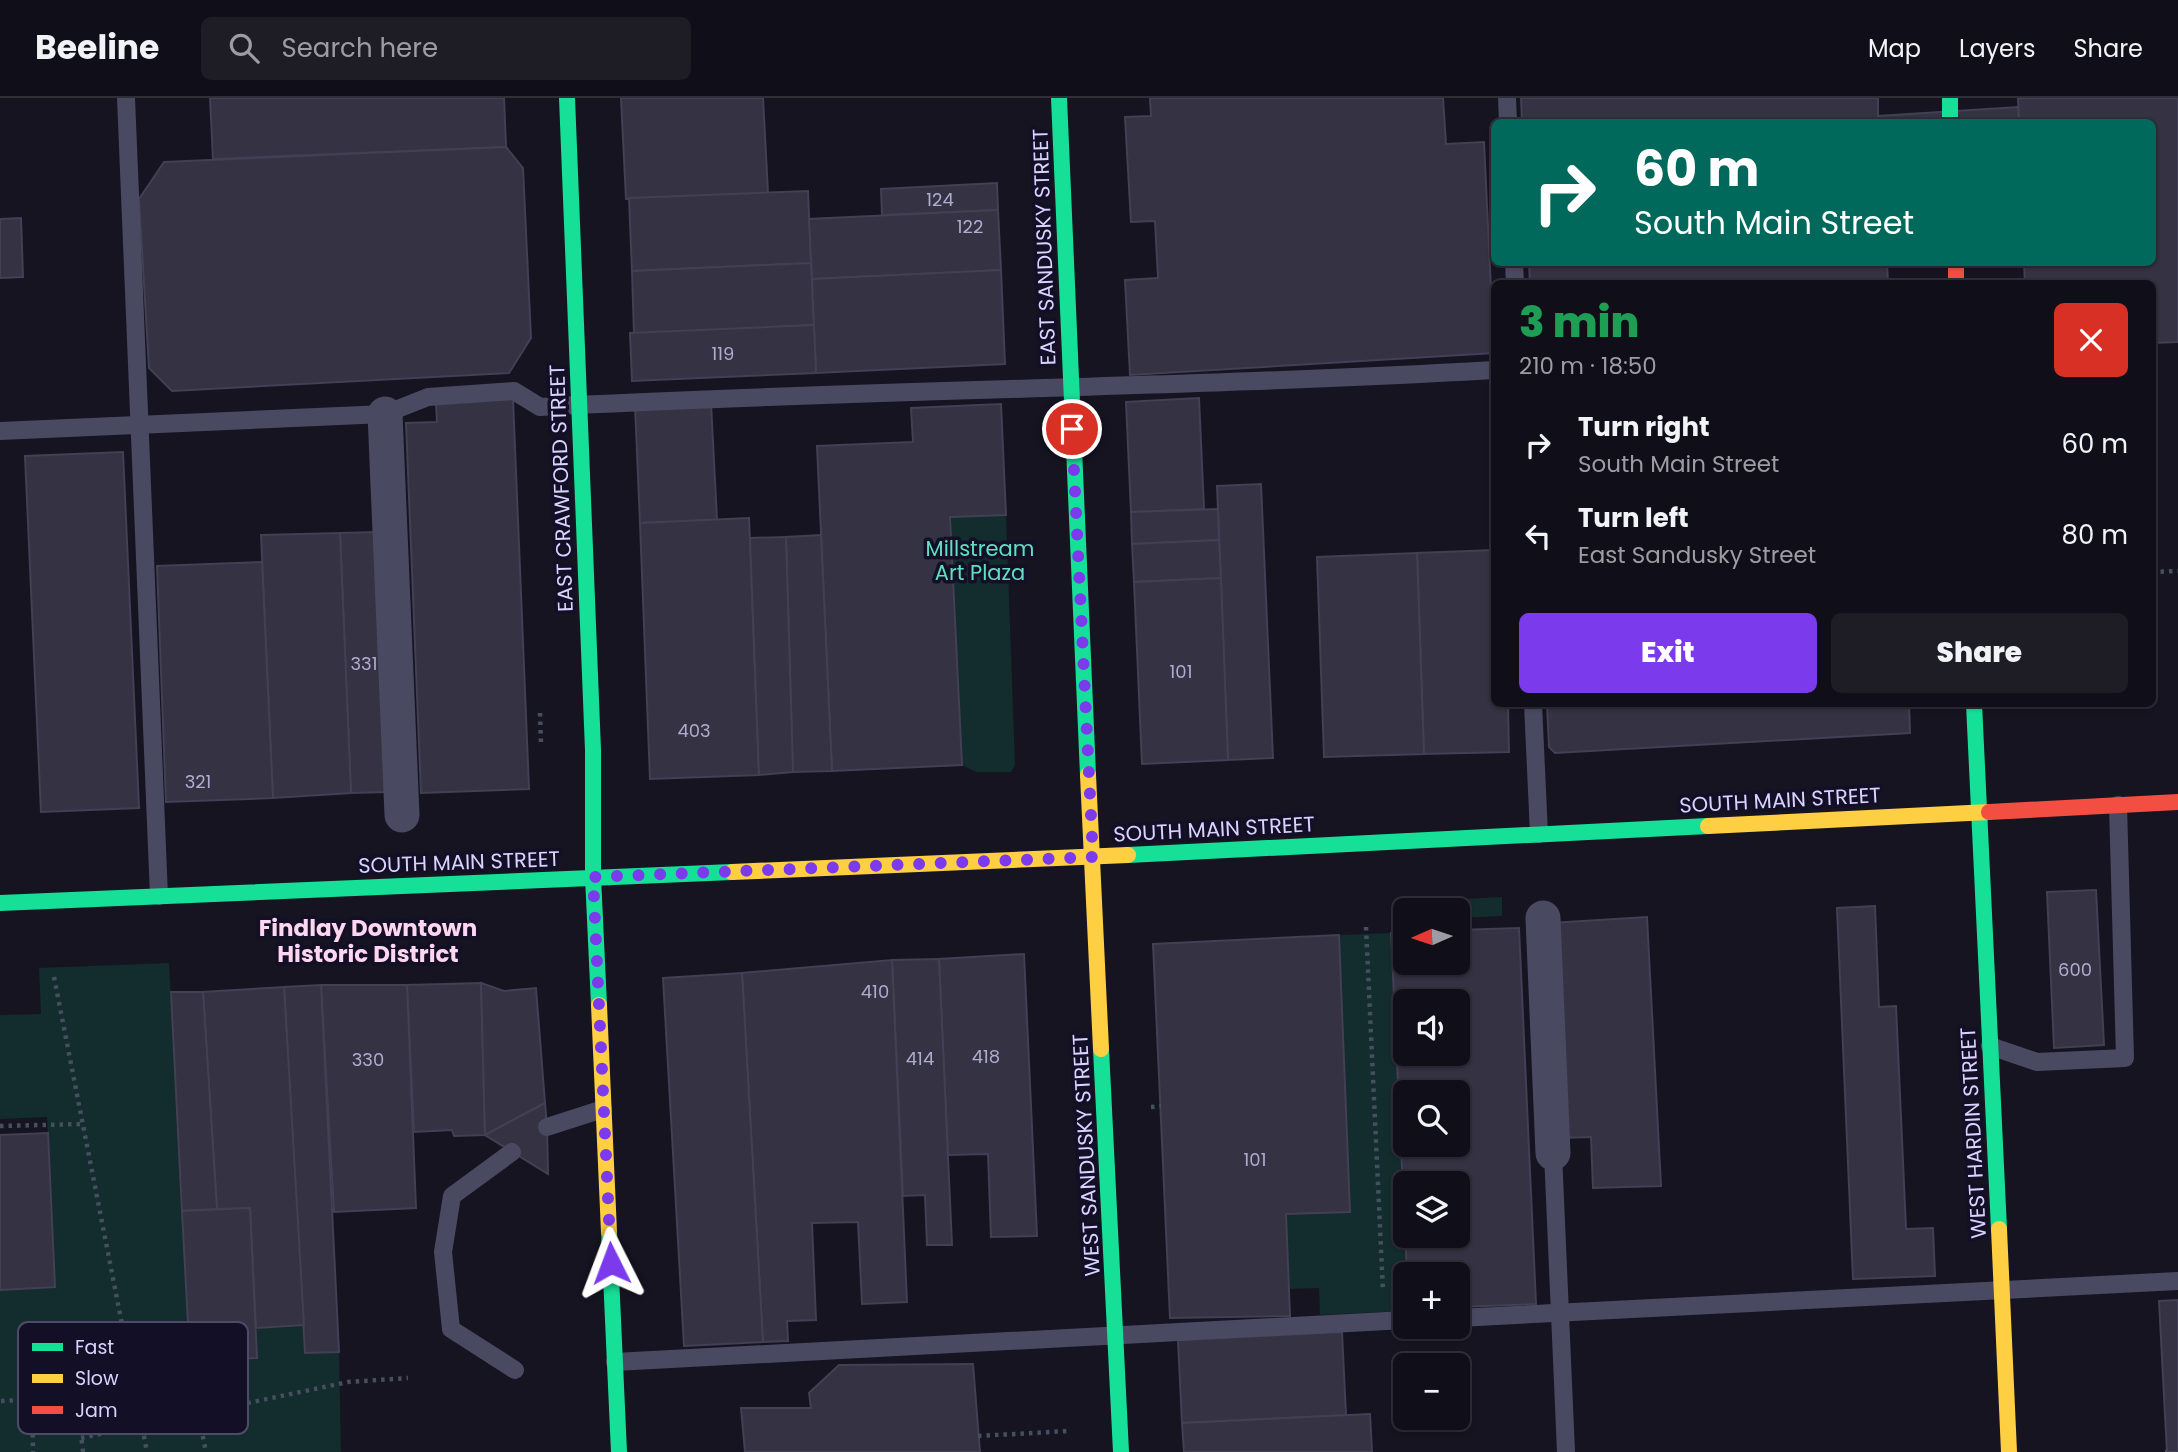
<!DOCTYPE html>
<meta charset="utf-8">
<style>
:root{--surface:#100f19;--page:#1e1d26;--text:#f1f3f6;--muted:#9c9ca2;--line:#302f38;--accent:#7c3aed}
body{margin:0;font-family:Poppins,sans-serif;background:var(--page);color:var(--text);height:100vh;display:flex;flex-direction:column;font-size:26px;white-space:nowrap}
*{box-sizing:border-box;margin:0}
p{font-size:23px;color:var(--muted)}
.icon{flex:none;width:38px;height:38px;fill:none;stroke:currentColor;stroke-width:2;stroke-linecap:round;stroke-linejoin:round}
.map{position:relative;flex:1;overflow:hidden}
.drawer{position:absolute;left:1491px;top:182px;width:665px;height:427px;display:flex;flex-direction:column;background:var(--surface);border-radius:10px;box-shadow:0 2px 5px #0004,0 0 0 2px var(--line)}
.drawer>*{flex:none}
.top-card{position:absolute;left:1491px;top:21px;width:665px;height:147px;border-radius:10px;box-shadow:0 2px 5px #0004,0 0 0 2px var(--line);background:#00695c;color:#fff;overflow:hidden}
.needle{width:46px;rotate:267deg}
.buttons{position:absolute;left:1393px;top:800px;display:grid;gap:14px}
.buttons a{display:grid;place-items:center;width:77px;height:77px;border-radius:10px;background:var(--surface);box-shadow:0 2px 5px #0004,0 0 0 2px var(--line);font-size:35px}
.pin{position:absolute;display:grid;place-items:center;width:60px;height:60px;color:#fff;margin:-30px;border:4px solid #fff;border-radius:50%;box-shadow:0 2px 7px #0007}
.me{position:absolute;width:77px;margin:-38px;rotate:357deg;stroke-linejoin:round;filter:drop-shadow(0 0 5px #0008)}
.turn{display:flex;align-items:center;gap:24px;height:147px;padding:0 28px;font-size:32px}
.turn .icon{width:91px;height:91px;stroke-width:2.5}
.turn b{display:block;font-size:49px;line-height:60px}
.round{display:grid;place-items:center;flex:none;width:74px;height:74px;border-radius:10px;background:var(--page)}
.overview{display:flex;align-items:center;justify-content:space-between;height:119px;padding:0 28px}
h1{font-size:42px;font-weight:800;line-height:52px;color:#1e9e55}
.button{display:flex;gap:14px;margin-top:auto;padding:14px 28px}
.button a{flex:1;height:80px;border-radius:10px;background:var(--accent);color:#fff;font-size:28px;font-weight:800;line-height:80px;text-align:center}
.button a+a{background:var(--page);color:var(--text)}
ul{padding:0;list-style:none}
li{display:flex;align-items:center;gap:21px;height:91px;padding:0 28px}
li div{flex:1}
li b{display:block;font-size:26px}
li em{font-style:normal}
header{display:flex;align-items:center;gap:42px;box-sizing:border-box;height:98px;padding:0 35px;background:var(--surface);border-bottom:2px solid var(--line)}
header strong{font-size:33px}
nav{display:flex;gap:38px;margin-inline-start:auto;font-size:24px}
.search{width:490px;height:63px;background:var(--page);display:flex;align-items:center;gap:18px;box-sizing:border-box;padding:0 24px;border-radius:10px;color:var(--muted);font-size:26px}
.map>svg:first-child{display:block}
</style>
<header>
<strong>Beeline</strong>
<div class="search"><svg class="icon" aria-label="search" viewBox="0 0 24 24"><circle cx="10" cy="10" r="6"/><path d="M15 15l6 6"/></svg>Search here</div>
<nav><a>Map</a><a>Layers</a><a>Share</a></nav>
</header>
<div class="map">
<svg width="2178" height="1354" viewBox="0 0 2178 1354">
<rect width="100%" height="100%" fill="#161421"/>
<!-- green -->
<g fill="#132c2d">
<polygon points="1006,417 1015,667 1011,674 976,674 962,667 950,419"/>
<polygon points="1502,799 1502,818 1458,820 1458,812 1412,812 1425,803"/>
<polygon points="1391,835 1406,1176 1405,1213 1320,1217 1319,1190 1289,1191 1286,1116 1350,1113 1339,837"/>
<polygon points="169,865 190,1262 257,1260 256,1230 304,1227 305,1255 339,1254 341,1354 0,1354 0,1192 55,1188 47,1019 0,1021 0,917 41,916 39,870"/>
</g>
<!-- building -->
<g fill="#343243" stroke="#433f54" stroke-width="2" fill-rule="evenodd">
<polygon points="210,0 504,0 506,49 213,61"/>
<polygon points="621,0 763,0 768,95 626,101"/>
<polygon points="1150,0 1443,0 1446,46 1484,44 1494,255 1130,277 1125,182 1158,180 1155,123 1131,124 1125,19 1151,18"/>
<polygon points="1521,0 1878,0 1878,24 1522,24"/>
<polygon points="2018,0 2178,0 2178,244 2152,245 2152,186 2025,186 2024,164 2152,164 2152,24 2019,24"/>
<polygon points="2018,9 2019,24 1878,24 1878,18"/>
<polygon points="506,49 523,70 531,240 509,275 172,293 149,270 139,101 164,64"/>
<polygon points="997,85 998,112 882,117 881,91"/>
<polygon points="808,93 811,165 632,173 629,100"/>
<polygon points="998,112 1001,172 812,181 809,121"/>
<polygon points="21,120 23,179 0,180 0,121"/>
<polygon points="1529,164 1887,164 1888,186 1530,186"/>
<polygon points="811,165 814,227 634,236 632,173"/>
<polygon points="1001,172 1005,266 816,275 812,181"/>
<polygon points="814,227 816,275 632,283 630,235"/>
<polygon points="1199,300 1204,411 1131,414 1126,304"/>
<polygon points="513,301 529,691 421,695 406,325 437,324 436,305"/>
<polygon points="711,305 717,422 640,425 635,307"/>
<polygon points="1001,306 1006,417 950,419 962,667 832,673 817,348 913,344 911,310"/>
<polygon points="123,354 139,710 41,714 25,358"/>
<polygon points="1261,386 1273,660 1228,662 1217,388"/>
<polygon points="1218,411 1219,442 1132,446 1131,414"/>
<polygon points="749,420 759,677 650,681 640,425"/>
<polygon points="377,434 388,694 351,695 340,435"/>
<polygon points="340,435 351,695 273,700 261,437"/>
<polygon points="821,437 832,673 793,674 786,439"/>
<polygon points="786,439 793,674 759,677 750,440"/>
<polygon points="1219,442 1221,480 1134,484 1132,446"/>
<polygon points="1494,452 1494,606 1508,606 1509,654 1424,656 1417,455"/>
<polygon points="1417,455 1424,656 1324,659 1317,459"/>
<polygon points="262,464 273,700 166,704 157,468"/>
<polygon points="1221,480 1228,662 1142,666 1134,484"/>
<polygon points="1547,606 1909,606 1910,635 1555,655 1549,649"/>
<polygon points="2096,792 2104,947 2054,950 2047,794"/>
<polygon points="1875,808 1879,909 1896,908 1906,1131 1933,1130 1935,1178 1853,1181 1837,810"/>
<polygon points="1647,819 1661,1088 1593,1090 1591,1039 1560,1040 1551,825"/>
<path d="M1519 830 1536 1206 1458 1209V1176H1407L1391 835H1405V864H1458V832ZM1405 903H1458V956H1405ZM1405 994H1458V1046H1405ZM1405 1085H1458V1138H1405Z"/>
<polygon points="1339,837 1350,1114 1286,1116 1290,1218 1170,1220 1153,846"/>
<polygon points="1024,856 1037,1138 991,1139 988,1056 948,1057 939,861"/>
<polygon points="939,861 952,1147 927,1147 925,1097 903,1098 892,862"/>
<polygon points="892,862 907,1204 862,1206 858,1124 812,1125 816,1222 787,1223 788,1243 763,1244 742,875"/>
<polygon points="742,875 763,1244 684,1248 663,880"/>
<polygon points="481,885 485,1037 454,1038 452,1032 414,1034 407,887"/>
<polygon points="481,885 504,893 536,890 545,1005 485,1037"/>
<polygon points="321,887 407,887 416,1110 334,1114"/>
<polygon points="321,887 339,1254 305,1255 284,889"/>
<polygon points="284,889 304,1227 256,1230 250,1110 217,1111 203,894"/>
<polygon points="171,894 203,894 217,1111 182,1113"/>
<polygon points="545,1005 547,1029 548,1076 485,1037"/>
<polygon points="48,1035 55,1189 0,1192 0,1037"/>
<polygon points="250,1110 257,1260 190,1263 182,1113"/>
<polygon points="2178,1202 2178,1354 2167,1354 2159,1203"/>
<polygon points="1342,1234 1346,1317 1182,1325 1178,1242"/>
<polygon points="973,1266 980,1354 745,1354 741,1310 811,1310 809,1295 839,1267"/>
<polygon points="1370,1316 1372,1354 1184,1354 1182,1325"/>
</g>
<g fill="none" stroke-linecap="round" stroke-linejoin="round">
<!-- path -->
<g stroke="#44505f" stroke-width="4.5" stroke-dasharray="3.5 5" stroke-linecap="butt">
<polyline points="2152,474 2178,473"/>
<polyline points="540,615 541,646"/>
<polyline points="1366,829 1383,1194"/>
<polyline points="54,879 147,1354"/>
<polyline points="1151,1009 1161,1008"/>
<polyline points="0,1028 83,1026"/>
<polyline points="32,1302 33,1354"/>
<polyline points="1,1303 44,1301"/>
<polyline points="978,1338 1069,1333"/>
<polyline points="81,1340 348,1284 408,1280"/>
<polyline points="83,1354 76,1291 189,1271 206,1354"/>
<polyline points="2165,1354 2167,1354"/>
</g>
<!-- lane -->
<g stroke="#4a4962" stroke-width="18">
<polyline points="126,0 159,798"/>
<polyline points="1507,0 1508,24"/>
<polyline points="1514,164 1515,186"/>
<path d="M0 333 385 316 428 299 514 293 540 309C858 292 1177 290 1494 272"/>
<polyline points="1533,606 1539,736"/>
<polyline points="1990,948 2037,964 2125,960 2118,707"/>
<polyline points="547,1029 603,1011"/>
<polyline points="512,1054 452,1098 443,1154 451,1231 515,1272"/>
<polyline points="1553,1055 1566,1354"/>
<polyline points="1458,1220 2178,1183"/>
<polyline points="615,1264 1405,1222"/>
</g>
<!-- street -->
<g stroke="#4a4962" stroke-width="35">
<polyline points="385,316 402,717"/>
<polyline points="1543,820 1553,1055"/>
</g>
<!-- fast -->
<g stroke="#16e098" stroke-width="16">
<polyline points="567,0 593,652 593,779 599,907"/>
<polyline points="1059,0 1088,677"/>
<polyline points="1950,0 1950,24"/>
<polyline points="1974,606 1999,1131"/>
<polyline points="1128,757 1708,728"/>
<polyline points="0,805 732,774"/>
<polyline points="1101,951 1121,1354"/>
<polyline points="609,1134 619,1354"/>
</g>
<!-- slow -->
<g stroke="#ffcf43" stroke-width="16">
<polyline points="1088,677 1101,951"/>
<polyline points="1708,728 1989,714"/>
<polyline points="732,774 1128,757"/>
<polyline points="599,907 609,1134"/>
<polyline points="1999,1131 2009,1354"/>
</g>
<!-- jam -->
<g stroke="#f24e42" stroke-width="16">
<polyline points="1956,164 1956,186"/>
<polyline points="1989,714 2178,704"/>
</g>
</g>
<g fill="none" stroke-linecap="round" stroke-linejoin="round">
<!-- route -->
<polyline stroke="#7c3aed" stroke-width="12" stroke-dasharray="0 21.6" points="611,1165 593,779 1093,759 1072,331"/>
</g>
<g text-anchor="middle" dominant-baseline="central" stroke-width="7" stroke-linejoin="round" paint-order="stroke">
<!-- number labels -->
<g font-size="18" fill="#b0acd0">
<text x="940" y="101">124</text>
<text x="970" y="128">122</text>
<text x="723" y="255">119</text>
<text x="364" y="565">331</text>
<text x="1181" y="573">101</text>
<text x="694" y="632">403</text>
<text x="198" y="683">321</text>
<text x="2075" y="871">600</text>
<text x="875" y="893">410</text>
<text x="986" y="958">418</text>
<text x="920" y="960">414</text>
<text x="368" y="961">330</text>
<text x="1255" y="1061">101</text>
</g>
<!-- street labels -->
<g font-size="21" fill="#d9d4ff" stroke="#130f26">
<text transform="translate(1044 149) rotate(-92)">EAST SANDUSKY STREET</text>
<text transform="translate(561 390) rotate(-92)">EAST CRAWFORD STREET</text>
<text transform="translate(1780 702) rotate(-3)">SOUTH MAIN STREET</text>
<text transform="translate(1214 731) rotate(-3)">SOUTH MAIN STREET</text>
<text transform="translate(459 764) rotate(-2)">SOUTH MAIN STREET</text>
<text transform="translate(1973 1035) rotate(-93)">WEST HARDIN STREET</text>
<text transform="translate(1086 1057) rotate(-93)">WEST SANDUSKY STREET</text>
</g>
<!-- park labels -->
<g font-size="21" fill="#5fe0c0" stroke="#130f26">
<text x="980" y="450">Millstream<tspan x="980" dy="24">Art Plaza</tspan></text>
</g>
<!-- neighbourhood labels -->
<g font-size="23" font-weight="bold" fill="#ffd6f0" stroke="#130f26">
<text x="368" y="830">Findlay Downtown<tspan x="368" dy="26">Historic District</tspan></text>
</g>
</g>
<!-- legend -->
<rect x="18" y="1224" width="230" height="112" rx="10" fill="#130f26" stroke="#4e4a67" stroke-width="2"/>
<rect x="32" y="1245" width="31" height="8" fill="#16e098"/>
<rect x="32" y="1276" width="31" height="9" fill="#ffcf43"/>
<rect x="32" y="1308" width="31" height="8" fill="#f24e42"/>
<g font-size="19" fill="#d9d4ff">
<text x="75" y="1256">Fast</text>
<text x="75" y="1287">Slow</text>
<text x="75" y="1319">Jam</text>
</g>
</svg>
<div class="buttons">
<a><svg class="needle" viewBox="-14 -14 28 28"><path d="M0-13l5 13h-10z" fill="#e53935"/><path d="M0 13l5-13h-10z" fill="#9c9ca2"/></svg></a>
<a><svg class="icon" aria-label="sound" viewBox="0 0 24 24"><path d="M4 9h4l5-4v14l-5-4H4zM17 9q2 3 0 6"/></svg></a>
<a><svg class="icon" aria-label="search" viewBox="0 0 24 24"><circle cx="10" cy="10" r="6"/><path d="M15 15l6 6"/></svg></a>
<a><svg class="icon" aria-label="layers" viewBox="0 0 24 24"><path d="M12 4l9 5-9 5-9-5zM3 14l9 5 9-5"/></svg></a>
<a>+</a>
<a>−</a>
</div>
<div class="pin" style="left:1072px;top:331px;background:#d93025"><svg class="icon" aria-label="arrive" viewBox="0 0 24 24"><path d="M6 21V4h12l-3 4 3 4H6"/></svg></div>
<svg class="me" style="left:611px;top:1165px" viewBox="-20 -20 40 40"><path d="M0-17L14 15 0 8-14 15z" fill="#7c3aed" stroke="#fff" stroke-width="4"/></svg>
<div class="top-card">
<div class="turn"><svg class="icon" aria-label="right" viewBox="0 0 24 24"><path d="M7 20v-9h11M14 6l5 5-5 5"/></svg><div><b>60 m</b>South Main Street</div></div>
</div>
<section class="drawer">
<div class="overview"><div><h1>3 min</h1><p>210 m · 18:50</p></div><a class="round" style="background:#d93025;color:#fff"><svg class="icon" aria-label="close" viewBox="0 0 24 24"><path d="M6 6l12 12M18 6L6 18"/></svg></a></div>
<ul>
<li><svg class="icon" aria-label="right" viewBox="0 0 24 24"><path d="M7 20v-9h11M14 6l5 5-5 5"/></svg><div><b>Turn right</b><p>South Main Street</p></div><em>60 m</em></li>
<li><svg class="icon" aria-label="left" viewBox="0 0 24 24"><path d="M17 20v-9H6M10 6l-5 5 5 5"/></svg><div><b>Turn left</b><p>East Sandusky Street</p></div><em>80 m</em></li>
</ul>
<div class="button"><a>Exit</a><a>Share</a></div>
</section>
</div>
